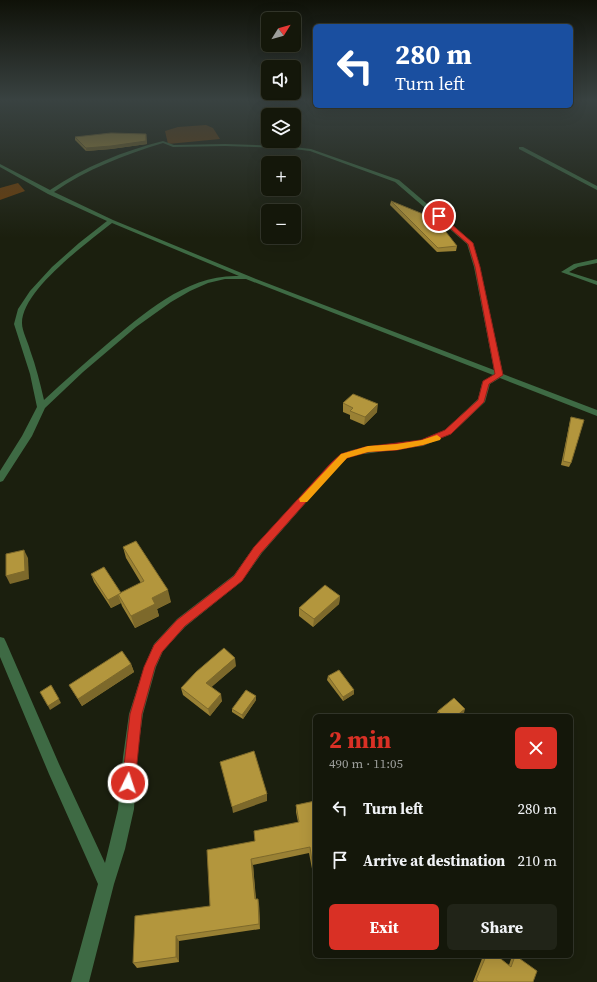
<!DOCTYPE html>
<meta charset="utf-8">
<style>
:root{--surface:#14170a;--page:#212418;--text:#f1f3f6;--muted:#9d9f9c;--line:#33362b;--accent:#d93025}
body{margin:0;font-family:"Source Serif 4",serif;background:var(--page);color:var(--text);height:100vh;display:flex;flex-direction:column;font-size:15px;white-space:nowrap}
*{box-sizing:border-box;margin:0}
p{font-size:13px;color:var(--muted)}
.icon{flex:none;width:22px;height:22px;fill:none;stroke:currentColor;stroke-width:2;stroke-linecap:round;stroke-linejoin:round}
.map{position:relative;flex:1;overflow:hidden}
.drawer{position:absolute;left:313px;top:714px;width:260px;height:244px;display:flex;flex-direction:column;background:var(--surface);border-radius:6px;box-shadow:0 4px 16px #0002,0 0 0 1px var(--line)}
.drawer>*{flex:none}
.banner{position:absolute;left:313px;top:24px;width:260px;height:84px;border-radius:6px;box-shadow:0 4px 16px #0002,0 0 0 1px var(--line);background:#1a4fa0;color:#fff;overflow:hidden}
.needle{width:26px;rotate:53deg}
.fabs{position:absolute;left:261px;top:12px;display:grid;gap:8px}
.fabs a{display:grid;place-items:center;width:40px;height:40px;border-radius:6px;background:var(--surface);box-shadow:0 4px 16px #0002,0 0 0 1px var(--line);font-size:20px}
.pin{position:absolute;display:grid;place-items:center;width:34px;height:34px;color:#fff;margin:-17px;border:2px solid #fff;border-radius:50%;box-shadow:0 1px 4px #0007}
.me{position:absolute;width:44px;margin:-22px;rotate:4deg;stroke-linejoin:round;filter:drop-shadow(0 0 3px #0008)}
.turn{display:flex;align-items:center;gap:14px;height:84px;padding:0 16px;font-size:18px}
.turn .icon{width:52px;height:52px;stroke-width:2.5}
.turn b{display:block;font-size:28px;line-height:34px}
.round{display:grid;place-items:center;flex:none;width:42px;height:42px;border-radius:6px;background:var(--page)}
.head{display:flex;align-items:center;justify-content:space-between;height:68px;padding:0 16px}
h1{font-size:24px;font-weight:700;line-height:30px;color:var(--accent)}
.action{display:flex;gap:8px;margin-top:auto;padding:8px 16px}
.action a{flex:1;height:46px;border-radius:6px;background:var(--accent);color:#fff;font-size:16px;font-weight:700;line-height:46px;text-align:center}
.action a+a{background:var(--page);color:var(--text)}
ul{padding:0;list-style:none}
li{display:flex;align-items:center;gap:12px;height:52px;padding:0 16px}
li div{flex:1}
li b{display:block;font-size:15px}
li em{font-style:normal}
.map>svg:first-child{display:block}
</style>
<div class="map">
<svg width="597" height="982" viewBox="0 0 597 982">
<rect width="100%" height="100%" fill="#1b1f0e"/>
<!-- forest -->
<g fill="#6d3e08">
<polygon points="206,125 213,128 220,139 168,144 165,131 178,127"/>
<polygon points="18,183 25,191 0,200 0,188"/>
</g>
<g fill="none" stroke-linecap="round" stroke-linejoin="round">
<!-- minor -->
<g fill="#3e6a44" fill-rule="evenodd">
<path d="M163 141 174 145 225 144 285 146 311 149 399 180 473 243 480 267 503 374 597 410V416L500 378 490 384 485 402 451 434 423 446 356 455 347 458 337 467 262 553 242 581 185 627 163 651 156 667 143 714 137 757 134 809 125 849 114 884 89 982H71L98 884 49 774 0 657V637L4 638 6 642 59 764 105 863 118 809 123 757 129 714 144 667 154 644 177 619 234 575 254 547 331 463 341 454 352 450 421 440 445 430 478 399 482 383 493 375 246 279H225L208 283 190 291 171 302 136 327 83 372 45 408 32 436 3 481 0 482V471L22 436 37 407 30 374 14 324 18 309 30 291 52 267 79 243 107 221 48 194 0 167V164L50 190C84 167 123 151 163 141ZM163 143 173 147 225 146 285 148 310 151 395 182 467 244 474 267 494 370 256 279 113 220 54 192C87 169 124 155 163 143ZM112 223 239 276C187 274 143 314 106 345 85 363 64 381 44 400 40 383 36 366 30 350 28 342 22 331 22 323 22 290 87 243 112 223Z"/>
<polygon points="519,147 523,147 597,186 597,190 519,149"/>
<polygon points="597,259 597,263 578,267 569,272 597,281 597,285 561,272 574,264"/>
</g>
</g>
<!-- wall -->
<g fill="#9a8134">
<polygon points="146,134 147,144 111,149 86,151 75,140 75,137"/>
<polygon points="391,201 457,246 456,251 437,252 390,205"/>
<polygon points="343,403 377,412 364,425 350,419 350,415 343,412"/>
<polygon points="571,417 571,463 569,467 561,465 570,421"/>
<polygon points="123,547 171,602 157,609 159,616 135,628 122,606 121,603 111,608 94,582 91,574 121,593 141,583 126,558"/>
<polygon points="340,596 339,604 313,627 299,616 299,608"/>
<polygon points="131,664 134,672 82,706 69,685"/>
<polygon points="236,666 211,687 222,701 210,716 183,695 181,688"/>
<polygon points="328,676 354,694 343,701 327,680"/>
<polygon points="256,700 243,719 232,712 232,709"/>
<polygon points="438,711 464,713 460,716 437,716 436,715"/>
<polygon points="315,801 315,874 313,874 309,853 253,865 256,899 259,904 260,929 179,941 179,962 137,968 133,963 210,906 255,841 298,822 296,812 296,805"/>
<polygon points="483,956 497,956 509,965 511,959 515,956 533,982 473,982"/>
</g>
<!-- shaded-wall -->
<g fill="#7d692b">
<polygon points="146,134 147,144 111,149 86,151 86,148"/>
<polygon points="378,404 377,412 364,425 365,417"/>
<polygon points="24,550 28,558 29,579 10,584 6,576"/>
<polygon points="168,590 171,602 157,609 159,616 135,628 131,616 152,598"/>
<polygon points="118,595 121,603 111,608 108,600"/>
<polygon points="340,596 339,604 313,627 314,619"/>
<polygon points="235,658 236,666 207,691 206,683"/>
<polygon points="131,664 134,672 82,706 78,699"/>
<polygon points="354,690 354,694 343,701 343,697"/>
<polygon points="221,694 222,701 210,716 208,709"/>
<polygon points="256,696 256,700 243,719 242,715"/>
<polygon points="59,699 61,703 50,710 48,706"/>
<polygon points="465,709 464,713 460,716 456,716"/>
<polygon points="267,794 267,801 233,813 232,807"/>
<polygon points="251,859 253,865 256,905 255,899"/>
<polygon points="258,899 259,904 260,929 259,924"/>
<polygon points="176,936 179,941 179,962 176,957"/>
</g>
<!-- building -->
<g fill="#b3963d" stroke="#7d692b">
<polygon points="111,133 146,134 146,141 111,146 86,148 75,137"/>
<polygon points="391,201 423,214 431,213 457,246 438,248"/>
<polygon points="353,394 378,404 365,417 350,411 353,408 343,403"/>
<polygon points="571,417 584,420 571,463 563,461"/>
<polygon points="136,541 168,590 152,598 155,604 131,616 118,594 144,581 123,547"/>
<polygon points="24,550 25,571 6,576 6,554"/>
<polygon points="104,567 121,593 108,600 91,574"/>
<polygon points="325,585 340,596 314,619 299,608"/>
<polygon points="224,648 235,658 206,683 221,694 208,709 181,688 196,672"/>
<polygon points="122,651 131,664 78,699 69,685"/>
<polygon points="339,670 354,690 343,697 328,676"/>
<polygon points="51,685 59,699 48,706 40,692"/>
<polygon points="246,690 256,696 242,715 232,709"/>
<polygon points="454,698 465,709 456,716 442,716 438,711"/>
<polygon points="254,751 267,794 232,807 220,762"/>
<polygon points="315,801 315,868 313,868 310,847 251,859 255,899 258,899 259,924 176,936 176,957 133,963 135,916 210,906 207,850 255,841 254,831 299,822 296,805"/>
<polygon points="486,956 497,956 511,967 515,956 516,956 537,971 533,982 479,982 476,980"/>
</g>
<!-- sky -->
<linearGradient id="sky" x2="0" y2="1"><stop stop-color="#0f1108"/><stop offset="0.42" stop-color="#394241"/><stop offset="1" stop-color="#394241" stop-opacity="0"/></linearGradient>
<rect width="597" height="238" fill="url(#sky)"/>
<!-- route -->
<polygon fill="#d93025" stroke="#8d1f18" points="437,215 441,215 473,243 480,267 503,375 489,384 484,402 451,434 423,445 397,450 368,452 347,458 337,467 261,553 242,581 185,626 162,652 155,667 142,714 135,783 133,787 128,789 124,787 122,783 130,714 144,667 154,645 177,620 234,576 254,547 331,463 341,454 365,447 421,440 445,430 478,400 483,381 495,374 475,267 468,244 437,217"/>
<!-- slow -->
<polygon fill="#f59e0b" points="437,435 441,438 440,440 423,445 397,450 368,452 347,458 307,502 300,502 299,499 341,454 368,446 397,444 422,440"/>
</svg>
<div class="fabs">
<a><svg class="needle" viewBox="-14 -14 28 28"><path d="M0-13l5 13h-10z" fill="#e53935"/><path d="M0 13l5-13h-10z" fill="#9d9f9c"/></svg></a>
<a><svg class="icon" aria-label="sound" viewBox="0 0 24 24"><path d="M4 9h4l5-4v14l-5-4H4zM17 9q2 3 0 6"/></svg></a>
<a><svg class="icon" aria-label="layers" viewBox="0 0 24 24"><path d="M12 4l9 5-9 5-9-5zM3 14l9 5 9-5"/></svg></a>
<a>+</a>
<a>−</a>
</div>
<div class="pin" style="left:439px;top:216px;background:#d93025"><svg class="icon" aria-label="arrive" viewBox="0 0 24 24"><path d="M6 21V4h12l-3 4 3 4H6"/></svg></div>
<svg class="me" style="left:128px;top:783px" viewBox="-20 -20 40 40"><circle r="17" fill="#d93025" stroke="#fff" stroke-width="3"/><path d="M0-11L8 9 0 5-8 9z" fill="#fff"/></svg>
<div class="banner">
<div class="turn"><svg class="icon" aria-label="left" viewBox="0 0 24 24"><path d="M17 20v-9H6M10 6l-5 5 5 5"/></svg><div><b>280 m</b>Turn left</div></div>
</div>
<section class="drawer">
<div class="head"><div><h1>2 min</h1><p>490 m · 11:05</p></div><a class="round" style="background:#d93025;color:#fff"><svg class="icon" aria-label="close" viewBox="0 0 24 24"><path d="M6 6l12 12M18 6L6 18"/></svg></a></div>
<ul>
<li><svg class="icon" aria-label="left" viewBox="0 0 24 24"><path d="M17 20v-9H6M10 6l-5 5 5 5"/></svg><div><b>Turn left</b></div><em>280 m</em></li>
<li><svg class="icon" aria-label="arrive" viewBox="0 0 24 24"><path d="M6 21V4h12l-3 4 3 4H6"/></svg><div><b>Arrive at destination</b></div><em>210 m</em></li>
</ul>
<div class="action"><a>Exit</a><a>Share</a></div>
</section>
</div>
